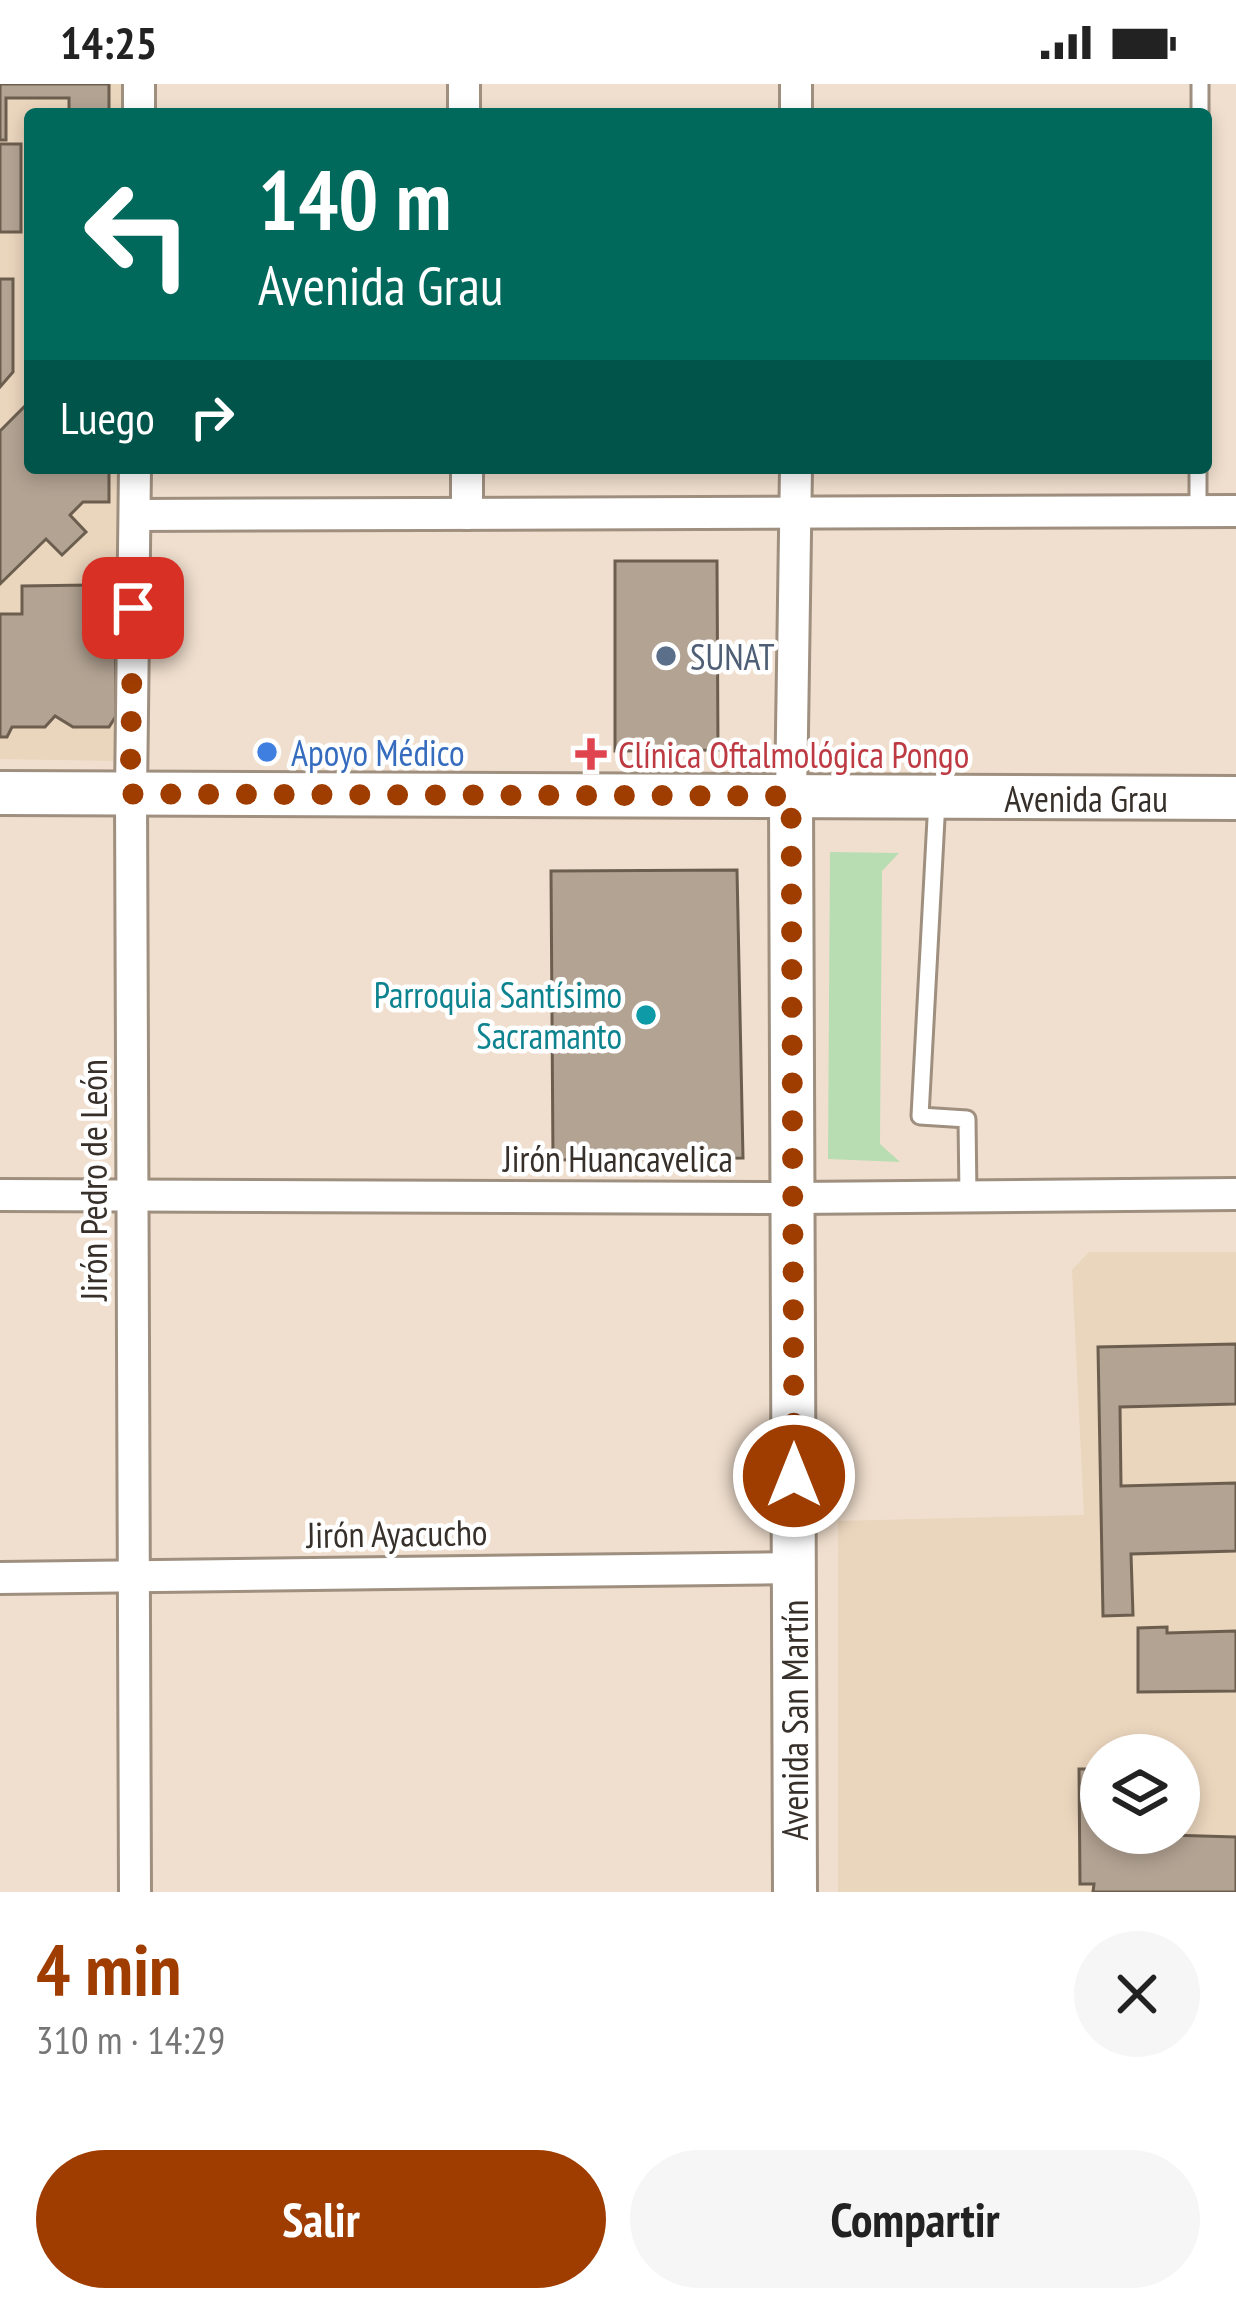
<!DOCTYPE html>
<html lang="es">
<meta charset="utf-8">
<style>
:root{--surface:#fff;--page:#f6f6f6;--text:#222;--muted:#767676;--accent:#9f3c00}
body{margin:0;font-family:"PT Sans Narrow",sans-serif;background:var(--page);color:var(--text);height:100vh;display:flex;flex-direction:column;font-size:45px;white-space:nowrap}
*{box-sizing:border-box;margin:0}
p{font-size:39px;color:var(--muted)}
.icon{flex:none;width:66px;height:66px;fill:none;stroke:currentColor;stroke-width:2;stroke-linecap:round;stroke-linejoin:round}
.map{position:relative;height:1808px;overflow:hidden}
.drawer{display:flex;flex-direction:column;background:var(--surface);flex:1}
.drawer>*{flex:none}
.hud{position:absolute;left:24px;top:24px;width:1188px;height:366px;border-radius:12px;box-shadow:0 6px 18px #0003;background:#00695c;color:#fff;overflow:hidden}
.tools{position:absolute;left:1080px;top:1650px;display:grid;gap:24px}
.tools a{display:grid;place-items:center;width:120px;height:120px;border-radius:50%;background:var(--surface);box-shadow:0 6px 18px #0003;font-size:60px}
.pin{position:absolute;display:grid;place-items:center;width:102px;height:102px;color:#fff;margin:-51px;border-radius:24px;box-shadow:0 6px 18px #0006}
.me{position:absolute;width:132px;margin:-66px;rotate:0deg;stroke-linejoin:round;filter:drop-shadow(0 0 9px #0008)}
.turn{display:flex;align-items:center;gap:42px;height:252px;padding:0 36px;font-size:54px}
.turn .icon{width:156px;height:156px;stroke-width:2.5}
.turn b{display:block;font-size:84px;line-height:102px}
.then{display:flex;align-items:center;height:114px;padding:0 36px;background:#0003;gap:24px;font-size:45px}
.round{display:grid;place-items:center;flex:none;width:126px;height:126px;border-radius:63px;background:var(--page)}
.summary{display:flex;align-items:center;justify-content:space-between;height:204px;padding:0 36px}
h1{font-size:72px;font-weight:700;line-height:90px;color:var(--accent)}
.cta{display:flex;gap:24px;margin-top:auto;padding:24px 36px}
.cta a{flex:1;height:138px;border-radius:72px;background:var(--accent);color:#fff;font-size:48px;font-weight:700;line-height:138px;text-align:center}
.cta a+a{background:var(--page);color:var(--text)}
.status{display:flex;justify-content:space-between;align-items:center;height:84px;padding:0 60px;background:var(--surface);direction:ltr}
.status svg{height:33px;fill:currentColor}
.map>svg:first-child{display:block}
</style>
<div class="status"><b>14:25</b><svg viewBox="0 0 49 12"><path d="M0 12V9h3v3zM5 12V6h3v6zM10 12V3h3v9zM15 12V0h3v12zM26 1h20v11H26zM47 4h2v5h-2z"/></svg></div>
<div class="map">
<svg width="1236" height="1808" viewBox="0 0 1236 1808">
<rect width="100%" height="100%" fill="#f0dfce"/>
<!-- built -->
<g fill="#ead5bd" fill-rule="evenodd">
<polygon points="0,0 124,0 124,30 30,30 30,384 120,384 117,677 0,675"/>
<path d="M1089 1168H1236V1808H838V1437L1084 1431 1072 1186ZM1101 1671H1179V1749H1101Z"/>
</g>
<!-- green -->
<polygon fill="#b8ddb2" points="830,768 899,769 882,787 880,1060 900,1078 828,1075"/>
<!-- building -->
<g fill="#b3a393" stroke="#6c5e4f" stroke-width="3">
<polygon points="0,0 109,0 109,30 69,30 69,14 6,14 6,56 0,56"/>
<rect x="0" y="60" width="21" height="88"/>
<polygon points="0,195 13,195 13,288 0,303"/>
<polygon points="25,322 30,328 30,384 109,384 109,418 83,418 70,431 86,448 62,471 46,455 0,500 0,347"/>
<polygon points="615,477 717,477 718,666 615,667"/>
<polygon points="89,501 89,522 115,521 116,632 109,643 73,643 55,632 45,643 12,643 7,653 0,653 0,530 22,530 22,502"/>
<polygon points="737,786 743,1074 553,1076 551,787"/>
<polygon points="1236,1260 1236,1320 1120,1323 1121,1402 1236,1399 1236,1467 1131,1470 1133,1531 1103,1532 1098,1263"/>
<polygon points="1167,1543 1167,1549 1236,1547 1236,1607 1138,1608 1138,1544"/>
<polygon points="1079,1685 1101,1685 1101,1749 1236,1753 1236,1808 1093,1808 1094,1800 1080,1800"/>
</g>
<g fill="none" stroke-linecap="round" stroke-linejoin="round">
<defs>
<g id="lane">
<polyline points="1200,30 1200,0"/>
<polyline points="1198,427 1198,384"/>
<polyline points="937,716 920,1032 967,1035 968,1112"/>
</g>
<g id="street">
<polyline points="464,0 464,30"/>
<polyline points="139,30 139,0"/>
<polyline points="796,30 796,0"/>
<polyline points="467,384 467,430"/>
<polyline points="135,431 1236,427"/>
<polyline points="791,713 796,384"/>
<polyline points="0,1111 795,1114 1236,1110"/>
<polyline points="0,1494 794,1484"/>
<polyline points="135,1808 131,710 135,384"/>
</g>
<g id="secondary">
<polyline points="0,709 1236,714"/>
<polyline points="791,713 795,1808"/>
</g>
</defs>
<!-- lane casing -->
<use href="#lane" stroke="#9e8f7f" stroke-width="21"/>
<!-- street casing -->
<use href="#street" stroke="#9e8f7f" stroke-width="36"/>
<!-- secondary casing -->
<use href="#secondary" stroke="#9e8f7f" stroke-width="48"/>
<!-- lane -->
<use href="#lane" stroke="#fff" stroke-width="15"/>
<!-- street -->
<use href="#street" stroke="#fff" stroke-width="30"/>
<!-- secondary -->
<use href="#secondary" stroke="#fff" stroke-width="42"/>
</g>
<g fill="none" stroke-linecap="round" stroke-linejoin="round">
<!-- route -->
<polyline stroke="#9f3c00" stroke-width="21" stroke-dasharray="0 37.8" points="133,524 130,710 791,712 794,1392"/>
</g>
<!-- markers -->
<circle fill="#5c6f8a" stroke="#fff" stroke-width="4.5" cx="666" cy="572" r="12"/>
<circle fill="#3f7fe0" stroke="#fff" stroke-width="4.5" cx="267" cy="668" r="12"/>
<path fill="#e0444e" stroke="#fff" stroke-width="4.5" d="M585 652h12v12h12v12h-12v12h-12v-12h-12v-12h12z"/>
<circle fill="#0f9aa8" stroke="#fff" stroke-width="4.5" cx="646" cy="931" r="12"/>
<g text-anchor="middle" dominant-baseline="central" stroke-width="9" stroke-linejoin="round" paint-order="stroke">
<!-- service labels -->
<g font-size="36" fill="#4e5e75" stroke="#fff" text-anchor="start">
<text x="690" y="572">SUNAT</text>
</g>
<!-- shop labels -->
<g font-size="36" fill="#366cbe" stroke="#fff" text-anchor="start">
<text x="291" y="668">Apoyo Médico</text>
</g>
<!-- health labels -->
<g font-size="36" fill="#be3a42" stroke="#fff" text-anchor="start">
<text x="618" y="670">Clínica Oftalmológica Pongo</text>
</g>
<!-- street labels -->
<g font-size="36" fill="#37302a" stroke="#fff">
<text x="1086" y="714">Avenida Grau</text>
<text x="618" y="1074">Jirón Huancavelica</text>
<text transform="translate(93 1096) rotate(-90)">Jirón Pedro de León</text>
<text transform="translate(397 1449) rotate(-1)">Jirón Ayacucho</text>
<text transform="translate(794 1636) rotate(-90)">Avenida San Martín</text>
</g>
<!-- culture labels -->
<g font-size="36" fill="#0d838f" stroke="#fff" text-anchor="end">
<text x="622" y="910">Parroquia Santísimo<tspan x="622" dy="41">Sacramanto</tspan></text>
</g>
</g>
</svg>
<div class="tools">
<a><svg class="icon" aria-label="layers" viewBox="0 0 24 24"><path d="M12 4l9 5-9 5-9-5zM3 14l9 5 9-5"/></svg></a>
</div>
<div class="pin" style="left:133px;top:524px;background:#d93025"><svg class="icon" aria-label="arrive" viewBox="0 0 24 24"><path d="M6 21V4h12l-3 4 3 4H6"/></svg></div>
<svg class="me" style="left:794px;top:1392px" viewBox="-20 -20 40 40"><circle r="17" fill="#9f3c00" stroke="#fff" stroke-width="3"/><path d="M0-11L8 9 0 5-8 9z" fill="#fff"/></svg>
<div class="hud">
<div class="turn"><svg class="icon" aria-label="left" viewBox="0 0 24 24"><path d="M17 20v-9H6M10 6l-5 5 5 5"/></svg><div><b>140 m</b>Avenida Grau</div></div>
<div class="then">Luego<svg class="icon" aria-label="right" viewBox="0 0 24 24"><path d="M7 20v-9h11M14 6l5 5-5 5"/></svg></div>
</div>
</div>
<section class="drawer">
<div class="summary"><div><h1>4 min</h1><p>310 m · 14:29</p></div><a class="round"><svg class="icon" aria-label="close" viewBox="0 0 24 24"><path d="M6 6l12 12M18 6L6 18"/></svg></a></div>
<div class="cta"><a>Salir</a><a>Compartir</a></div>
</section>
